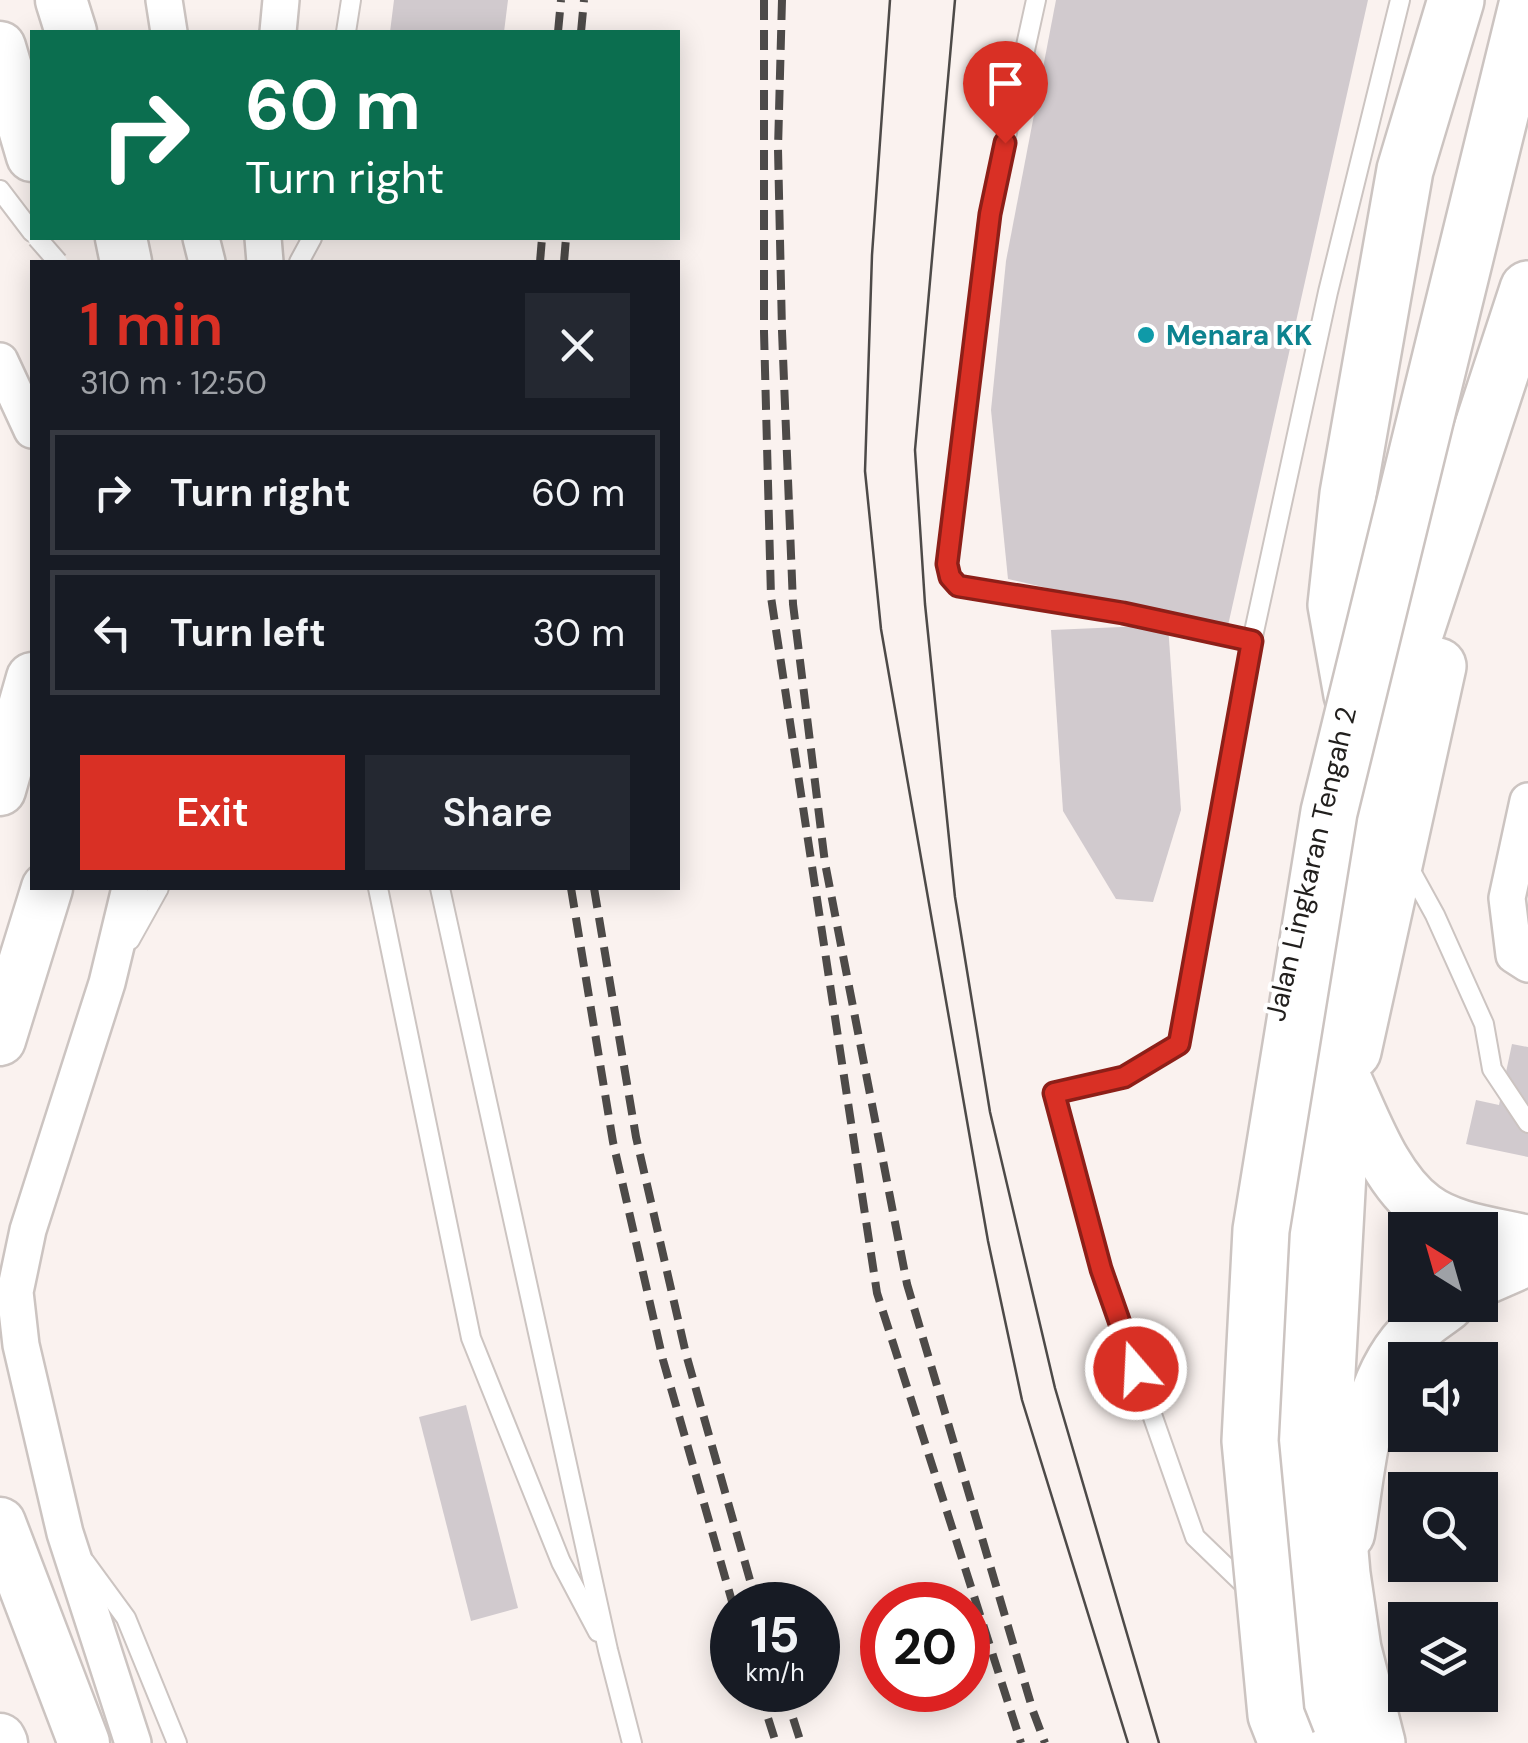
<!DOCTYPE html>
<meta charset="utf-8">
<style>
:root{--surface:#171b24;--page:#242831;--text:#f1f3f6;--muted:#9ea1a6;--line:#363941;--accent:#d93025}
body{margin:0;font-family:"DM Sans",sans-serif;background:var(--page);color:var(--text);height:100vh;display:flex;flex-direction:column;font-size:38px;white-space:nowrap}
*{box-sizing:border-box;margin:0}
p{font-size:32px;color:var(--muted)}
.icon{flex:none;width:55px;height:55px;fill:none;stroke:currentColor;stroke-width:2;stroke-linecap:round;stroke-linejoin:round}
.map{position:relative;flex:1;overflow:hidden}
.drawer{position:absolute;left:30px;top:260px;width:650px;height:630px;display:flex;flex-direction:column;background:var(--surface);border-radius:0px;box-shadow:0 5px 25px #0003}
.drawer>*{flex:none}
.top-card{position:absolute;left:30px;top:30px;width:650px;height:210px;border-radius:0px;box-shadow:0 5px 25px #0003;background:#0b6e4f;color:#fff;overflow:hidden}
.needle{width:65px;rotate:323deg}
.tools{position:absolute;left:1388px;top:1212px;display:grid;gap:20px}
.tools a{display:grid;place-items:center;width:110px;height:110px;border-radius:0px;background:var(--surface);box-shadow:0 5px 25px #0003;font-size:50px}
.speed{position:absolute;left:710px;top:1582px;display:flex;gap:20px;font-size:50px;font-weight:700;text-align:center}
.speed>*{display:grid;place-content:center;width:130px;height:130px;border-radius:50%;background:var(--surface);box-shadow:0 5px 25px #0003;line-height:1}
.speed small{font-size:25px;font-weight:400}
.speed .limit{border:15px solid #d22;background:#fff;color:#111}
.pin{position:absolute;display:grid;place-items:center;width:85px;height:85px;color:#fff;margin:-102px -42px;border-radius:50% 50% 50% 0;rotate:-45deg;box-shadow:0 0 10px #0007}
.pin .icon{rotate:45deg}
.me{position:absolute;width:110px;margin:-55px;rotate:341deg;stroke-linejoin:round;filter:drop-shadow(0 0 8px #0008)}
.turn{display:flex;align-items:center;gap:35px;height:210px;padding:0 50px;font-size:45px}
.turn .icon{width:130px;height:130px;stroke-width:2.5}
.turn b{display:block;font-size:70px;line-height:85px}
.round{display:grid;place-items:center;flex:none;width:105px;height:105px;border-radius:0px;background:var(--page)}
.headline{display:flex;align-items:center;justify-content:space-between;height:170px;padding:0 50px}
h1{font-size:60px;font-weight:600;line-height:75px;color:var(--accent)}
.primary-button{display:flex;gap:20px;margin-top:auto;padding:20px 50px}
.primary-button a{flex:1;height:115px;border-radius:0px;background:var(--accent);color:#fff;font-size:40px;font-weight:600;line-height:115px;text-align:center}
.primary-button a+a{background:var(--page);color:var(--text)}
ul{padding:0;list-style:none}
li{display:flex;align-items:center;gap:30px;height:125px;margin:0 20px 15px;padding:0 30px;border:5px solid var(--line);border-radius:0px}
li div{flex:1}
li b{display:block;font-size:38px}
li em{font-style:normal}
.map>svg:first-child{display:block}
</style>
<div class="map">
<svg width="1528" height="1743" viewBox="0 0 1528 1743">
<rect width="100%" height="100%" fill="#faf2ef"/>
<!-- building -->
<g fill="#d1cace">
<polygon points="394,0 508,0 504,32 390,32"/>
<polygon points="1056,0 1368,0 1227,630 1008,579 991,410 1006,261"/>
<polygon points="1168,625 1181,810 1153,902 1116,899 1063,811 1051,630"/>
<polygon points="1512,1044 1528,1047 1528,1157 1466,1144 1476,1100 1499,1105"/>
<polygon points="466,1405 518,1608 471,1621 419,1417"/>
</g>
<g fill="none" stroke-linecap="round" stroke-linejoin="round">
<defs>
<g id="lane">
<polyline points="1036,0 989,214 947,564 950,577 958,586 1123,613 1252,641"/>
<polyline points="346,32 351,0"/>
<polyline points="0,190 32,232"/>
<polyline points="299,262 312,238"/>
<polyline points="1407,864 1435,915 1484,1024 1492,1069 1528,1123"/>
<polyline points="378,888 471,1338 561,1562 598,1632"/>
<polyline points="440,888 608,1650 632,1743"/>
<polyline points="130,940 159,888"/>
<polyline points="85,1562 126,1618 177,1743"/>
<polyline points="1252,1592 1195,1537 1101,1269 1054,1093 1123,1077 1179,1044 1252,641 1328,292 1400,0"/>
</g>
<g id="street">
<polyline points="164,0 169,32"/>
<polyline points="278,32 281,0"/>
<polyline points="201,238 207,262"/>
<polyline points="263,238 265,262"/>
<polyline points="0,361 32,430"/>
<polyline points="1528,801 1507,898 1514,955 1528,964"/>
<polyline points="130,888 107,983 28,1230 15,1292 21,1345 65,1533 133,1743"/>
</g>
<g id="secondary">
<polyline points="61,0 71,32"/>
<polyline points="0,47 32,156"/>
<polyline points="121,238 126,262"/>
<polyline points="0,790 32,678"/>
<polyline points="0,1040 47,888"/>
<path d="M1347 1082C1366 1123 1386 1180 1424 1208 1452 1229 1495 1233 1528 1241"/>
<polyline points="1480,1281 1528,1260"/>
<polyline points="0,1523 84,1743"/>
<path d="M1349 1534C1361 1466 1363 1379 1417 1329 1426 1320 1438 1313 1448 1305"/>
<polyline points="0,1739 2,1743"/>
</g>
<g id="highway">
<polyline points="1352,695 1336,605 1348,494 1405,170 1456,0"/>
<polyline points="1353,1051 1438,666"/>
<polyline points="1340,1136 1326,1391 1342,1574 1353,1649 1377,1743"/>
<polyline points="1330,1743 1315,1699 1281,1435 1293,1229 1354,819 1528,289"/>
</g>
</defs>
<!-- lane casing -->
<use href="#lane" stroke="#ccc4c1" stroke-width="22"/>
<!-- street casing -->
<use href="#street" stroke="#ccc4c1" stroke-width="40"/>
<!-- secondary casing -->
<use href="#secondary" stroke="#ccc4c1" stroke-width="55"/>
<!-- highway casing -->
<use href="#highway" stroke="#ccc4c1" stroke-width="60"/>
<!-- lane -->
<use href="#lane" stroke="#fff" stroke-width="18"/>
<!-- street -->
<use href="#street" stroke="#fff" stroke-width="35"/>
<!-- secondary -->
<use href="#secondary" stroke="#fff" stroke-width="50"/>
<!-- highway -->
<use href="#highway" stroke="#fff" stroke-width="55"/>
<!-- tram -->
<g stroke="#4d4a48" stroke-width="2.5">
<polyline points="890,0 872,255 865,471 881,629 988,1241 1022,1400 1128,1743"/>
<polyline points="955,0 915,450 925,604 955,897 990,1112 1055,1388 1159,1743"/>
</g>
<!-- rail -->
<g stroke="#4d4a48" stroke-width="8" stroke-dasharray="20 10" stroke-linecap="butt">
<polyline points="764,0 764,332 771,597 877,1293 1021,1743"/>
<polyline points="782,0 778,149 782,331 793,604 825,863 907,1284 1033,1711 1045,1743"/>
<polyline points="558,32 561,0"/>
<polyline points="581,32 584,0"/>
<polyline points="540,262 542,238"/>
<polyline points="564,262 566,238"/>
<polyline points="571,888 613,1142 663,1360 733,1605"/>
<polyline points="594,888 636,1137 686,1354 757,1605"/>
<polyline points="759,1690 776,1743"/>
<polyline points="784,1690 801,1743"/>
</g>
<defs>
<polyline id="lane-bridge" points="37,238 58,262"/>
<polyline id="highway-bridge" points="1287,1743 1276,1715 1250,1441 1261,1230 1329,812 1528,1"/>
</defs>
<!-- lane-bridge casing -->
<use href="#lane-bridge" stroke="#ccc4c1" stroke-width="22" stroke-linecap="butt"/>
<!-- highway-bridge casing -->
<use href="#highway-bridge" stroke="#ccc4c1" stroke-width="60" stroke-linecap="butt"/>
<!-- lane-bridge -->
<use href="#lane-bridge" stroke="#fff" stroke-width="18"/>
<!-- highway-bridge -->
<use href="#highway-bridge" stroke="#fff" stroke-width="55"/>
</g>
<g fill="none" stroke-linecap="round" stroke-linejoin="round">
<defs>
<polyline id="route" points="1005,143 990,214 947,564 950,577 958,586 1123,613 1252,641 1179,1044 1124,1077 1054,1093 1101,1269 1136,1369"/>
</defs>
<!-- route casing -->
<use href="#route" stroke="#8d1f18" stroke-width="25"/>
<!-- route -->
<use href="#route" stroke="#d93025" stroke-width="18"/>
</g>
<!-- markers -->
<circle fill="#0f9aa8" stroke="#fff" stroke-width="4" cx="1146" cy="335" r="10"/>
<g text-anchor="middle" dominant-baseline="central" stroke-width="8" stroke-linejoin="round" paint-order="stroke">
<!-- culture labels -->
<g font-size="28" font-weight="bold" fill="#0d838f" stroke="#fff" text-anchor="start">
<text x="1166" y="335">Menara KK</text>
</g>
<!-- street labels -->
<g font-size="28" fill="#211f1d" stroke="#fff">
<text transform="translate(1311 864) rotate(-77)">Jalan Lingkaran Tengah 2</text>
</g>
</g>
</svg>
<div class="tools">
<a><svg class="needle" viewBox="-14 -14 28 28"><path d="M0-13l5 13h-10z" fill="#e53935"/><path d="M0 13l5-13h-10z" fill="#9ea1a6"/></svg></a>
<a><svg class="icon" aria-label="sound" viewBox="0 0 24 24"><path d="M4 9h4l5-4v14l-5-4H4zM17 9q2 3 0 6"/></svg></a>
<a><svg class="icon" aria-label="search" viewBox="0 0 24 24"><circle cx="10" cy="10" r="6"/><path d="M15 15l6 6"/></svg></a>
<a><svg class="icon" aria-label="layers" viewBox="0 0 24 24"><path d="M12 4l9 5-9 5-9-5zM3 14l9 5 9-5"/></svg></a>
</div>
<div class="speed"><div>15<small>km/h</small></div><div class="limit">20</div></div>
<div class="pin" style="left:1005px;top:143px;background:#d93025"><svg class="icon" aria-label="arrive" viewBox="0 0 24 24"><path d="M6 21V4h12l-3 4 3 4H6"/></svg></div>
<svg class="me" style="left:1136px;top:1369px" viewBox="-20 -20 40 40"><circle r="17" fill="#d93025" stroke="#fff" stroke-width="3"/><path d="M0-11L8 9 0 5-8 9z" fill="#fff"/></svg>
<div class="top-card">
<div class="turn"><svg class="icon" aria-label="right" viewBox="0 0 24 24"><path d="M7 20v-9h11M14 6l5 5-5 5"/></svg><div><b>60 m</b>Turn right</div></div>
</div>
<section class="drawer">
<div class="headline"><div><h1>1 min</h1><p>310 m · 12:50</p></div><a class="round"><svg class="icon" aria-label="close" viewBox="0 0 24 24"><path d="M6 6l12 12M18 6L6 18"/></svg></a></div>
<ul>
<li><svg class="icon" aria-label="right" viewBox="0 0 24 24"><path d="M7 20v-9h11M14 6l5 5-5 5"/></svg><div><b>Turn right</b></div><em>60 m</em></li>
<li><svg class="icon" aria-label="left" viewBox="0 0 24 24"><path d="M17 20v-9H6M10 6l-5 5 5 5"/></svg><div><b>Turn left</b></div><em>30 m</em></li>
</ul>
<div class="primary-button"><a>Exit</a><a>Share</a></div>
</section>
</div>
